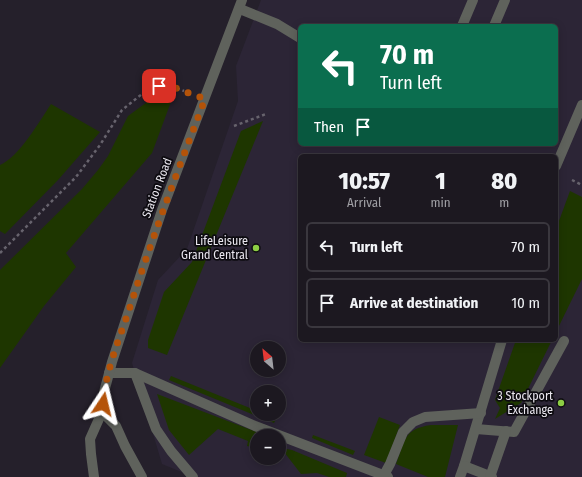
<!DOCTYPE html>
<meta charset="utf-8">
<style>
:root{--surface:#1c1820;--page:#252129;--text:#f1f3f6;--muted:#a0a0a5;--line:#3a373e}
body{margin:0;font-family:"Fira Sans Condensed",sans-serif;background:var(--page);color:var(--text);height:100vh;display:flex;flex-direction:column;font-size:15px;white-space:nowrap}
*{box-sizing:border-box;margin:0}
p{font-size:13px;color:var(--muted)}
.icon{flex:none;width:22px;height:22px;fill:none;stroke:currentColor;stroke-width:2;stroke-linecap:round;stroke-linejoin:round}
.map{position:relative;flex:1;overflow:hidden}
.details{position:absolute;left:298px;top:154px;width:260px;height:188px;display:flex;flex-direction:column;background:var(--surface);border-radius:6px;box-shadow:0 2px 10px #0003,0 0 0 1px var(--line)}
.details>*{flex:none}
.banner{position:absolute;left:298px;top:24px;width:260px;height:122px;border-radius:6px;box-shadow:0 2px 10px #0003,0 0 0 1px var(--line);background:#0b6e4f;color:#fff;overflow:hidden}
.needle{width:26px;rotate:332deg}
.controls{position:absolute;left:250px;top:341px;display:grid;gap:8px}
.controls a{display:grid;place-items:center;width:36px;height:36px;border-radius:50%;background:var(--surface);box-shadow:0 2px 10px #0003,0 0 0 1px var(--line);font-size:20px}
.pin{position:absolute;display:grid;place-items:center;width:34px;height:34px;color:#fff;margin:-17px;border-radius:8px;box-shadow:0 2px 6px #0006}
.me{position:absolute;width:44px;margin:-22px;rotate:10deg;stroke-linejoin:round;filter:drop-shadow(0 0 3px #0008)}
.turn{display:flex;align-items:center;gap:14px;height:84px;padding:0 16px;font-size:18px}
.turn .icon{width:52px;height:52px;stroke-width:2.5}
.turn b{display:block;font-size:28px;line-height:34px}
.then{display:flex;align-items:center;height:38px;padding:0 16px;background:#0003;gap:8px;font-size:15px}
.eta{display:flex;justify-content:space-evenly;align-items:center;height:68px;text-align:center}
.eta b{font-size:24px;font-weight:800;line-height:28px}
ul{padding:0;list-style:none}
li{display:flex;align-items:center;gap:12px;height:50px;margin:0 8px 6px;padding:0 8px;border:2px solid var(--line);border-radius:6px}
li div{flex:1}
li b{display:block;font-size:15px}
li em{font-style:normal}
.map>svg:first-child{display:block}
</style>
<div class="map">
<svg width="582" height="477" viewBox="0 0 582 477">
<rect width="100%" height="100%" fill="#25202b"/>
<!-- built -->
<path fill="#2c2536" fill-rule="evenodd" d="M261 0H582V477H187L184 473 162 464 132 363 158 280 187 249 238 101 236 66ZM300 26H556V144H300ZM300 156H556V340H300ZM257 348H279V370H257ZM257 392H279V414H257ZM257 436H279V458H257Z"/>
<!-- green -->
<g fill="#1e3600">
<polygon points="158,94 167,95 172,99 152,153 66,253 76,267 44,306 0,368 0,270 82,189 98,170 108,156 128,116"/>
<path d="M51 104 100 132 58 180 5 234 0 231V165C19 157 39 122 51 104Z"/>
<polygon points="263,121 167,355 148,348 148,340 164,292 192,262 241,131"/>
<polygon points="570,191 582,197 582,279 556,332 556,229"/>
<polygon points="516,340 552,340 521,403 495,419 500,408 495,400 496,397"/>
<polygon points="171,376 257,411 257,414 263,414 276,419 274,423 169,380"/>
<polygon points="157,394 262,434 261,436 257,436 257,448 247,446 248,441 218,429 189,455 169,430"/>
<polygon points="379,417 400,425 386,463 364,455"/>
<path d="M431 425H458L445 477H428L396 464C405 441 403 429 431 425Z"/>
<polygon points="313,435 355,451 353,455 312,438"/>
<polygon points="281,448 292,450 347,473 346,477 329,477 317,473 301,474"/>
</g>
<g fill="none" stroke-linecap="round" stroke-linejoin="round">
<!-- path -->
<g stroke="#67636d" stroke-width="2.5" stroke-dasharray="3 3" stroke-linecap="butt">
<polyline points="234,126 266,114"/>
<polyline points="572,180 582,185"/>
<polyline points="0,253 76,177 100,145 122,110 142,94 159,85 171,86 184,91"/>
</g>
<!-- minor -->
<g stroke="#5f625c" stroke-width="10">
<polyline points="240,9 277,24 300,38"/>
<polyline points="462,26 473,0"/>
<polyline points="494,26 505,0"/>
<polyline points="556,166 582,105"/>
<polyline points="109,373 135,373 255,426 388,477"/>
<polyline points="135,373 156,429 171,451 193,477"/>
<polyline points="102,412 116,426 125,446 142,477"/>
<polyline points="476,429 514,432 564,341"/>
<polyline points="464,466 502,340"/>
<polyline points="384,475 390,464 403,432 413,422 425,417 481,413"/>
<polyline points="94,477 91,454 90,439 102,412 103,396 112,362 162,210 242,0"/>
<polyline points="460,477 464,466 492,477"/>
<polyline points="490,477 506,431"/>
</g>
</g>
<g fill="none" stroke-linecap="round" stroke-linejoin="round">
<!-- route -->
<path stroke="#b45309" stroke-width="7" stroke-dasharray="0 12.6" d="M103 404C105 374 118 342 128 313 151 241 178 170 205 99L170 86H159"/>
</g>
<!-- markers -->
<g fill="#8dce44" stroke="#0d0b10" stroke-width="1.5">
<circle cx="256" cy="248" r="4"/>
<circle cx="561" cy="403" r="4"/>
</g>
<g text-anchor="middle" dominant-baseline="central" stroke-width="3.5" stroke-linejoin="round" paint-order="stroke">
<!-- street labels -->
<g font-size="12" fill="#ebe8f0" stroke="#0d0b10">
<text transform="translate(157 188) rotate(-69)">Station Road</text>
</g>
<!-- poi labels -->
<g font-size="12" fill="#ebe8f0" stroke="#0d0b10" text-anchor="end">
<text x="248" y="241">LifeLeisure<tspan x="248" dy="14">Grand Central</tspan></text>
<text x="553" y="396">3 Stockport<tspan x="553" dy="14">Exchange</tspan></text>
</g>
</g>
</svg>
<div class="controls">
<a><svg class="needle" viewBox="-14 -14 28 28"><path d="M0-13l5 13h-10z" fill="#e53935"/><path d="M0 13l5-13h-10z" fill="#a0a0a5"/></svg></a>
<a>+</a>
<a>−</a>
</div>
<div class="pin" style="left:159px;top:86px;background:#d93025"><svg class="icon" aria-label="arrive" viewBox="0 0 24 24"><path d="M6 21V4h12l-3 4 3 4H6"/></svg></div>
<svg class="me" style="left:103px;top:404px" viewBox="-20 -20 40 40"><path d="M0-17L14 15 0 8-14 15z" fill="#b45309" stroke="#fff" stroke-width="4"/></svg>
<div class="banner">
<div class="turn"><svg class="icon" aria-label="left" viewBox="0 0 24 24"><path d="M17 20v-9H6M10 6l-5 5 5 5"/></svg><div><b>70 m</b>Turn left</div></div>
<div class="then">Then<svg class="icon" aria-label="arrive" viewBox="0 0 24 24"><path d="M6 21V4h12l-3 4 3 4H6"/></svg></div>
</div>
<section class="details">
<div class="eta">
<div><b>10:57</b><p>Arrival</p></div>
<div><b>1</b><p>min</p></div>
<div><b>80</b><p>m</p></div>
</div>
<ul>
<li><svg class="icon" aria-label="left" viewBox="0 0 24 24"><path d="M17 20v-9H6M10 6l-5 5 5 5"/></svg><div><b>Turn left</b></div><em>70 m</em></li>
<li><svg class="icon" aria-label="arrive" viewBox="0 0 24 24"><path d="M6 21V4h12l-3 4 3 4H6"/></svg><div><b>Arrive at destination</b></div><em>10 m</em></li>
</ul>
</section>
</div>
